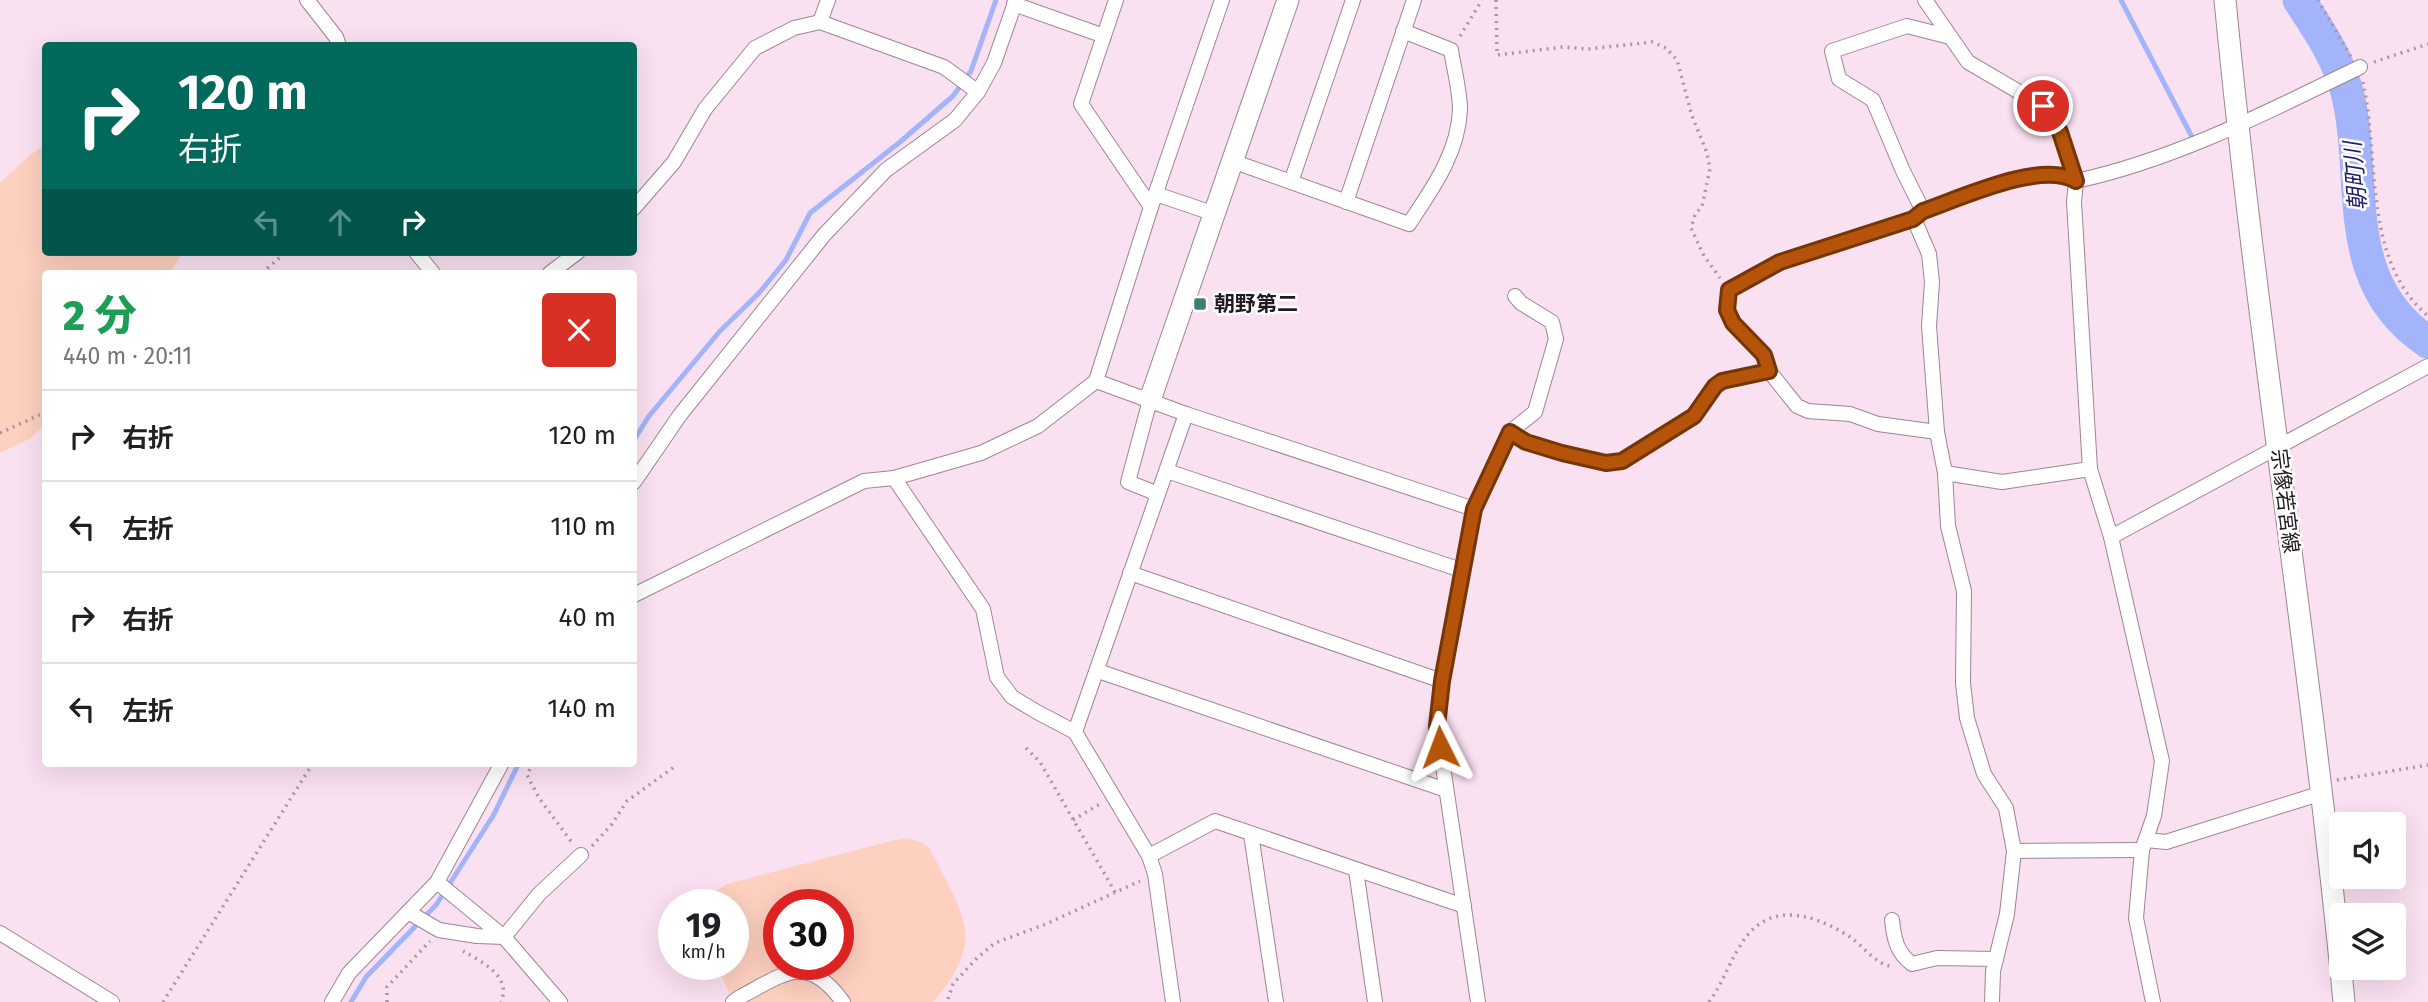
<!DOCTYPE html>
<html lang="ja">
<meta charset="utf-8">
<style>
:root{--surface:#fff;--page:#f2f2f2;--text:#202124;--muted:#757577;--line:#e0e0e0}
body{margin:0;font-family:"Fira Sans","Noto Sans JP",sans-serif;background:var(--page);color:var(--text);height:100vh;display:flex;flex-direction:column;font-size:26px;white-space:nowrap}
*{box-sizing:border-box;margin:0}
p{font-size:23px;color:var(--muted)}
.icon{flex:none;width:38px;height:38px;fill:none;stroke:currentColor;stroke-width:2;stroke-linecap:round;stroke-linejoin:round}
.map{position:relative;flex:1;overflow:hidden}
.details{position:absolute;left:42px;top:270px;width:595px;height:497px;display:flex;flex-direction:column;background:var(--surface);border-radius:7px;box-shadow:0 7px 28px #0002}
.details>*{flex:none}
.top-card{position:absolute;left:42px;top:42px;width:595px;height:214px;border-radius:7px;box-shadow:0 7px 28px #0002;background:#00695c;color:#fff;overflow:hidden}
.buttons{position:absolute;left:2329px;top:812px;display:grid;gap:14px}
.buttons a{display:grid;place-items:center;width:77px;height:77px;border-radius:7px;background:var(--surface);box-shadow:0 7px 28px #0002;font-size:35px}
.speed{position:absolute;left:658px;top:889px;display:flex;gap:14px;font-size:35px;font-weight:700;text-align:center}
.speed>*{display:grid;place-content:center;width:91px;height:91px;border-radius:50%;background:var(--surface);box-shadow:0 7px 28px #0002;line-height:1}
.speed small{font-size:18px;font-weight:400}
.speed .limit{border:10px solid #d22;background:#fff;color:#111}
.pin{position:absolute;display:grid;place-items:center;width:60px;height:60px;color:#fff;margin:-30px;border:4px solid #fff;border-radius:50%;box-shadow:0 2px 7px #0007}
.me{position:absolute;width:77px;margin:-38px;rotate:357deg;stroke-linejoin:round;filter:drop-shadow(0 0 5px #0008)}
.turn{display:flex;align-items:center;gap:24px;height:147px;padding:0 21px;font-size:32px}
.turn .icon{width:91px;height:91px;stroke-width:2.5}
.turn b{display:block;font-size:49px;line-height:60px}
.lanes{display:flex;align-items:center;height:66px;padding:0 21px;background:#0003;justify-content:center;gap:35px;direction:ltr}
.lanes .off{opacity:.35}
.round{display:grid;place-items:center;flex:none;width:74px;height:74px;border-radius:7px;background:var(--page)}
.summary{display:flex;align-items:center;justify-content:space-between;height:119px;padding:0 21px}
h1{font-size:42px;font-weight:800;line-height:52px;color:#1e9e55}
ul{padding:0;list-style:none}
li{display:flex;align-items:center;gap:21px;height:91px;padding:0 21px;border-top:2px solid var(--line)}
li div{flex:1}
li b{display:block;font-size:26px}
li em{font-style:normal}
.map>svg:first-child{display:block}
</style>
<div class="map">
<svg width="2428" height="1002" viewBox="0 0 2428 1002">
<rect width="100%" height="100%" fill="#fae1f2"/>
<!-- green -->
<g fill="#fdd0bf" fill-rule="evenodd">
<polygon points="45,145 46,252 183,252 170,273 46,273 45,425 29,439 0,453 0,183 30,155"/>
<path d="M908 838 923 843 930 849C963 915 988 938 933 1002H733L716 964H733V905H706L714 892 727 884 891 841ZM779 905H838V964H779Z"/>
</g>
<g fill="none" stroke-linecap="round" stroke-linejoin="round">
<!-- stream -->
<g stroke="#a4b4fb" stroke-width="5">
<polyline points="2121,0 2192,137"/>
<polyline points="634,440 649,416 720,331 759,293 786,260 810,213 900,142 953,96 971,71 996,0"/>
<polyline points="351,1002 366,977 436,905 493,816 519,763"/>
</g>
<!-- river -->
<path stroke="#a4b4fb" stroke-width="33" d="M2299 0C2318 29 2340 61 2348 96 2368 183 2338 282 2428 342"/>
<defs>
<g id="street">
<polyline points="307,0 336,37 339,46"/>
<polyline points="1116,0 1081,104 1151,207"/>
<polyline points="1925,0 1968,62 2043,106 2060,132 2076,181 2074,202 2090,469 2111,537 2162,761 2154,816 2142,850 2136,918 2153,1002"/>
<polyline points="1014,4 1104,36"/>
<polyline points="820,22 828,0"/>
<path d="M1232 161 1409 224C1432 189 1458 154 1460 110 1460 91 1454 69 1451 50L1403 31"/>
<polyline points="1291,182 1353,0"/>
<polyline points="1156,194 1215,214"/>
<polyline points="1346,202 1414,0"/>
<polyline points="634,208 674,162 705,109 755,48 794,28 820,22 944,67 978,92"/>
<polyline points="1923,211 1903,171 1873,100 1839,79 1832,51 1907,26 1950,37"/>
<polyline points="1914,219 1929,254 1932,282 1929,326 1937,432 1945,473 1948,526 1964,591 1963,683 1967,718 1984,774 2006,808 2014,851 2007,914 1993,971 1992,1002"/>
<polyline points="416,252 433,273"/>
<polyline points="550,273 578,252"/>
<polyline points="1769,371 1797,406 1808,411 1850,414 1878,424 1937,432"/>
<polyline points="1096,381 1186,414 1474,509"/>
<polyline points="1150,400 1128,482 1158,494"/>
<polyline points="1510,432 1535,412 1556,339 1552,322 1521,303 1515,296"/>
<polyline points="1167,471 1461,570"/>
<polyline points="1945,473 2002,482 2090,469"/>
<polyline points="894,478 983,609 997,677 1012,697 1037,712 1075,732 1149,856 1155,874 1173,1002"/>
<polyline points="634,482 680,415 824,235 886,170 955,120 978,92 994,63 1016,0"/>
<polyline points="2111,537 2428,366"/>
<polyline points="1130,573 1442,681"/>
<polyline points="634,595 864,481 894,478 981,453 1038,426 1096,381 1151,207 1222,0"/>
<polyline points="1098,671 1446,790"/>
<polyline points="1075,732 1186,414"/>
<polyline points="1251,834 1276,1002"/>
<polyline points="2146,840 2166,842 2322,793"/>
<polyline points="2014,851 2142,850"/>
<polyline points="1149,856 1215,821 1464,906"/>
<polyline points="1356,870 1375,1002"/>
<polyline points="437,882 504,937 560,1002"/>
<polyline points="408,912 439,930 477,936 504,937 539,894 581,855"/>
<path d="M1892 920C1894 938 1896 952 1912 964L1937 958 1996 959"/>
<polyline points="0,933 112,1002"/>
<polyline points="332,1002 349,973 437,882 502,763"/>
<path d="M733 1002 740 997C784 974 807 952 843 1002"/>
<path d="M1478 1002 1437 726 1442 681 1474 509 1510 432 1526 442 1562 453 1606 463 1622 461 1694 416 1715 386 1722 381 1769 371 1764 355 1733 323 1727 310 1729 290 1780 262 1914 219 1923 211C1961 198 2041 160 2076 181 2174 160 2270 111 2360 67"/>
</g>
<g id="secondary">
<path d="M2225 0C2257 335 2312 667 2344 1002"/>
<polyline points="1150,400 1288,0"/>
</g>
</defs>
<!-- street casing -->
<use href="#street" stroke="#9c8594" stroke-width="16"/>
<!-- secondary casing -->
<use href="#secondary" stroke="#9c8594" stroke-width="23"/>
<!-- path -->
<g stroke="#a996a3" stroke-width="3.5" stroke-dasharray="2 5" stroke-linecap="butt">
<polyline points="1496,0 1497,55 1563,47 1588,49 1652,42 1666,48 1677,60 1692,116 1707,153 1710,169 1702,206 1695,215 1691,228 1704,256 1720,278"/>
<polyline points="2318,0 2351,57"/>
<polyline points="1460,36 1482,0"/>
<polyline points="2374,62 2428,44"/>
<path d="M2363 82C2380 158 2362 260 2428 316"/>
<polyline points="262,273 286,252"/>
<polyline points="0,433 46,412"/>
<polyline points="1026,748 1040,762 1115,892"/>
<polyline points="533,763 527,775 539,798 573,844"/>
<polyline points="2337,780 2428,765"/>
<polyline points="1073,820 1100,804"/>
<polyline points="592,846 612,824 627,801 674,767"/>
<path d="M463 951C482 962 512 976 501 1002"/>
<polyline points="948,999 953,984 977,958 995,943 1046,924 1140,881"/>
<polyline points="163,1002 313,763"/>
<polyline points="387,1002 387,987 430,941"/>
<path d="M1709 1002C1723 983 1728 965 1740 946 1766 901 1810 912 1847 935 1862 944 1874 963 1890 966"/>
</g>
<!-- street -->
<use href="#street" stroke="#fff" stroke-width="14"/>
<!-- secondary -->
<use href="#secondary" stroke="#fff" stroke-width="21"/>
</g>
<g fill="none" stroke-linecap="round" stroke-linejoin="round">
<defs>
<path id="route" d="M1440 747 1437 726 1442 681 1474 509 1510 432 1526 442 1562 453 1606 463 1622 461 1694 416 1715 386 1722 381 1769 371 1764 355 1733 323 1727 310 1729 290 1780 262 1913 219 1923 211C1961 198 2041 160 2076 181L2060 132 2043 106"/>
</defs>
<!-- route casing -->
<use href="#route" stroke="#753606" stroke-width="18"/>
<!-- route -->
<use href="#route" stroke="#b45309" stroke-width="12"/>
</g>
<!-- markers -->
<rect fill="#3c7f72" stroke="#fff" stroke-width="2.5" x="1193" y="297" width="14" height="14" rx="3.5"/>
<g text-anchor="middle" dominant-baseline="central" stroke-width="5" stroke-linejoin="round" paint-order="stroke">
<!-- poi labels -->
<g font-size="21" font-weight="bold" fill="#231a20" stroke="#fff" text-anchor="start">
<text x="1214" y="304">朝野第二</text>
</g>
<!-- street labels -->
<g font-size="21" fill="#231a20" stroke="#fff">
<text transform="translate(2285 501) rotate(83)">宗像若宮線</text>
</g>
<!-- water labels -->
<g font-size="23" font-style="italic" fill="#1e206f" stroke="#fff">
<text transform="translate(2355 176) rotate(-95)">朝町川</text>
</g>
</g>
</svg>
<div class="buttons">
<a><svg class="icon" aria-label="sound" viewBox="0 0 24 24"><path d="M4 9h4l5-4v14l-5-4H4zM17 9q2 3 0 6"/></svg></a>
<a><svg class="icon" aria-label="layers" viewBox="0 0 24 24"><path d="M12 4l9 5-9 5-9-5zM3 14l9 5 9-5"/></svg></a>
</div>
<div class="speed"><div>19<small>km/h</small></div><div class="limit">30</div></div>
<div class="pin" style="left:2043px;top:106px;background:#d93025"><svg class="icon" aria-label="arrive" viewBox="0 0 24 24"><path d="M6 21V4h12l-3 4 3 4H6"/></svg></div>
<svg class="me" style="left:1440px;top:747px" viewBox="-20 -20 40 40"><path d="M0-17L14 15 0 8-14 15z" fill="#b45309" stroke="#fff" stroke-width="4"/></svg>
<div class="top-card">
<div class="turn"><svg class="icon" aria-label="right" viewBox="0 0 24 24"><path d="M7 20v-9h11M14 6l5 5-5 5"/></svg><div><b>120 m</b>右折</div></div>
<div class="lanes"><svg class="icon off" aria-label="left" viewBox="0 0 24 24"><path d="M17 20v-9H6M10 6l-5 5 5 5"/></svg><svg class="icon off" aria-label="ahead" viewBox="0 0 24 24"><path d="M12 20V5M6 11l6-6 6 6"/></svg><svg class="icon" aria-label="right" viewBox="0 0 24 24"><path d="M7 20v-9h11M14 6l5 5-5 5"/></svg></div>
</div>
<section class="details">
<div class="summary"><div><h1>2 分</h1><p>440 m · 20:11</p></div><a class="round" style="background:#d93025;color:#fff"><svg class="icon" aria-label="close" viewBox="0 0 24 24"><path d="M6 6l12 12M18 6L6 18"/></svg></a></div>
<ul>
<li><svg class="icon" aria-label="right" viewBox="0 0 24 24"><path d="M7 20v-9h11M14 6l5 5-5 5"/></svg><div><b>右折</b></div><em>120 m</em></li>
<li><svg class="icon" aria-label="left" viewBox="0 0 24 24"><path d="M17 20v-9H6M10 6l-5 5 5 5"/></svg><div><b>左折</b></div><em>110 m</em></li>
<li><svg class="icon" aria-label="right" viewBox="0 0 24 24"><path d="M7 20v-9h11M14 6l5 5-5 5"/></svg><div><b>右折</b></div><em>40 m</em></li>
<li><svg class="icon" aria-label="left" viewBox="0 0 24 24"><path d="M17 20v-9H6M10 6l-5 5 5 5"/></svg><div><b>左折</b></div><em>140 m</em></li>
</ul>
</section>
</div>
